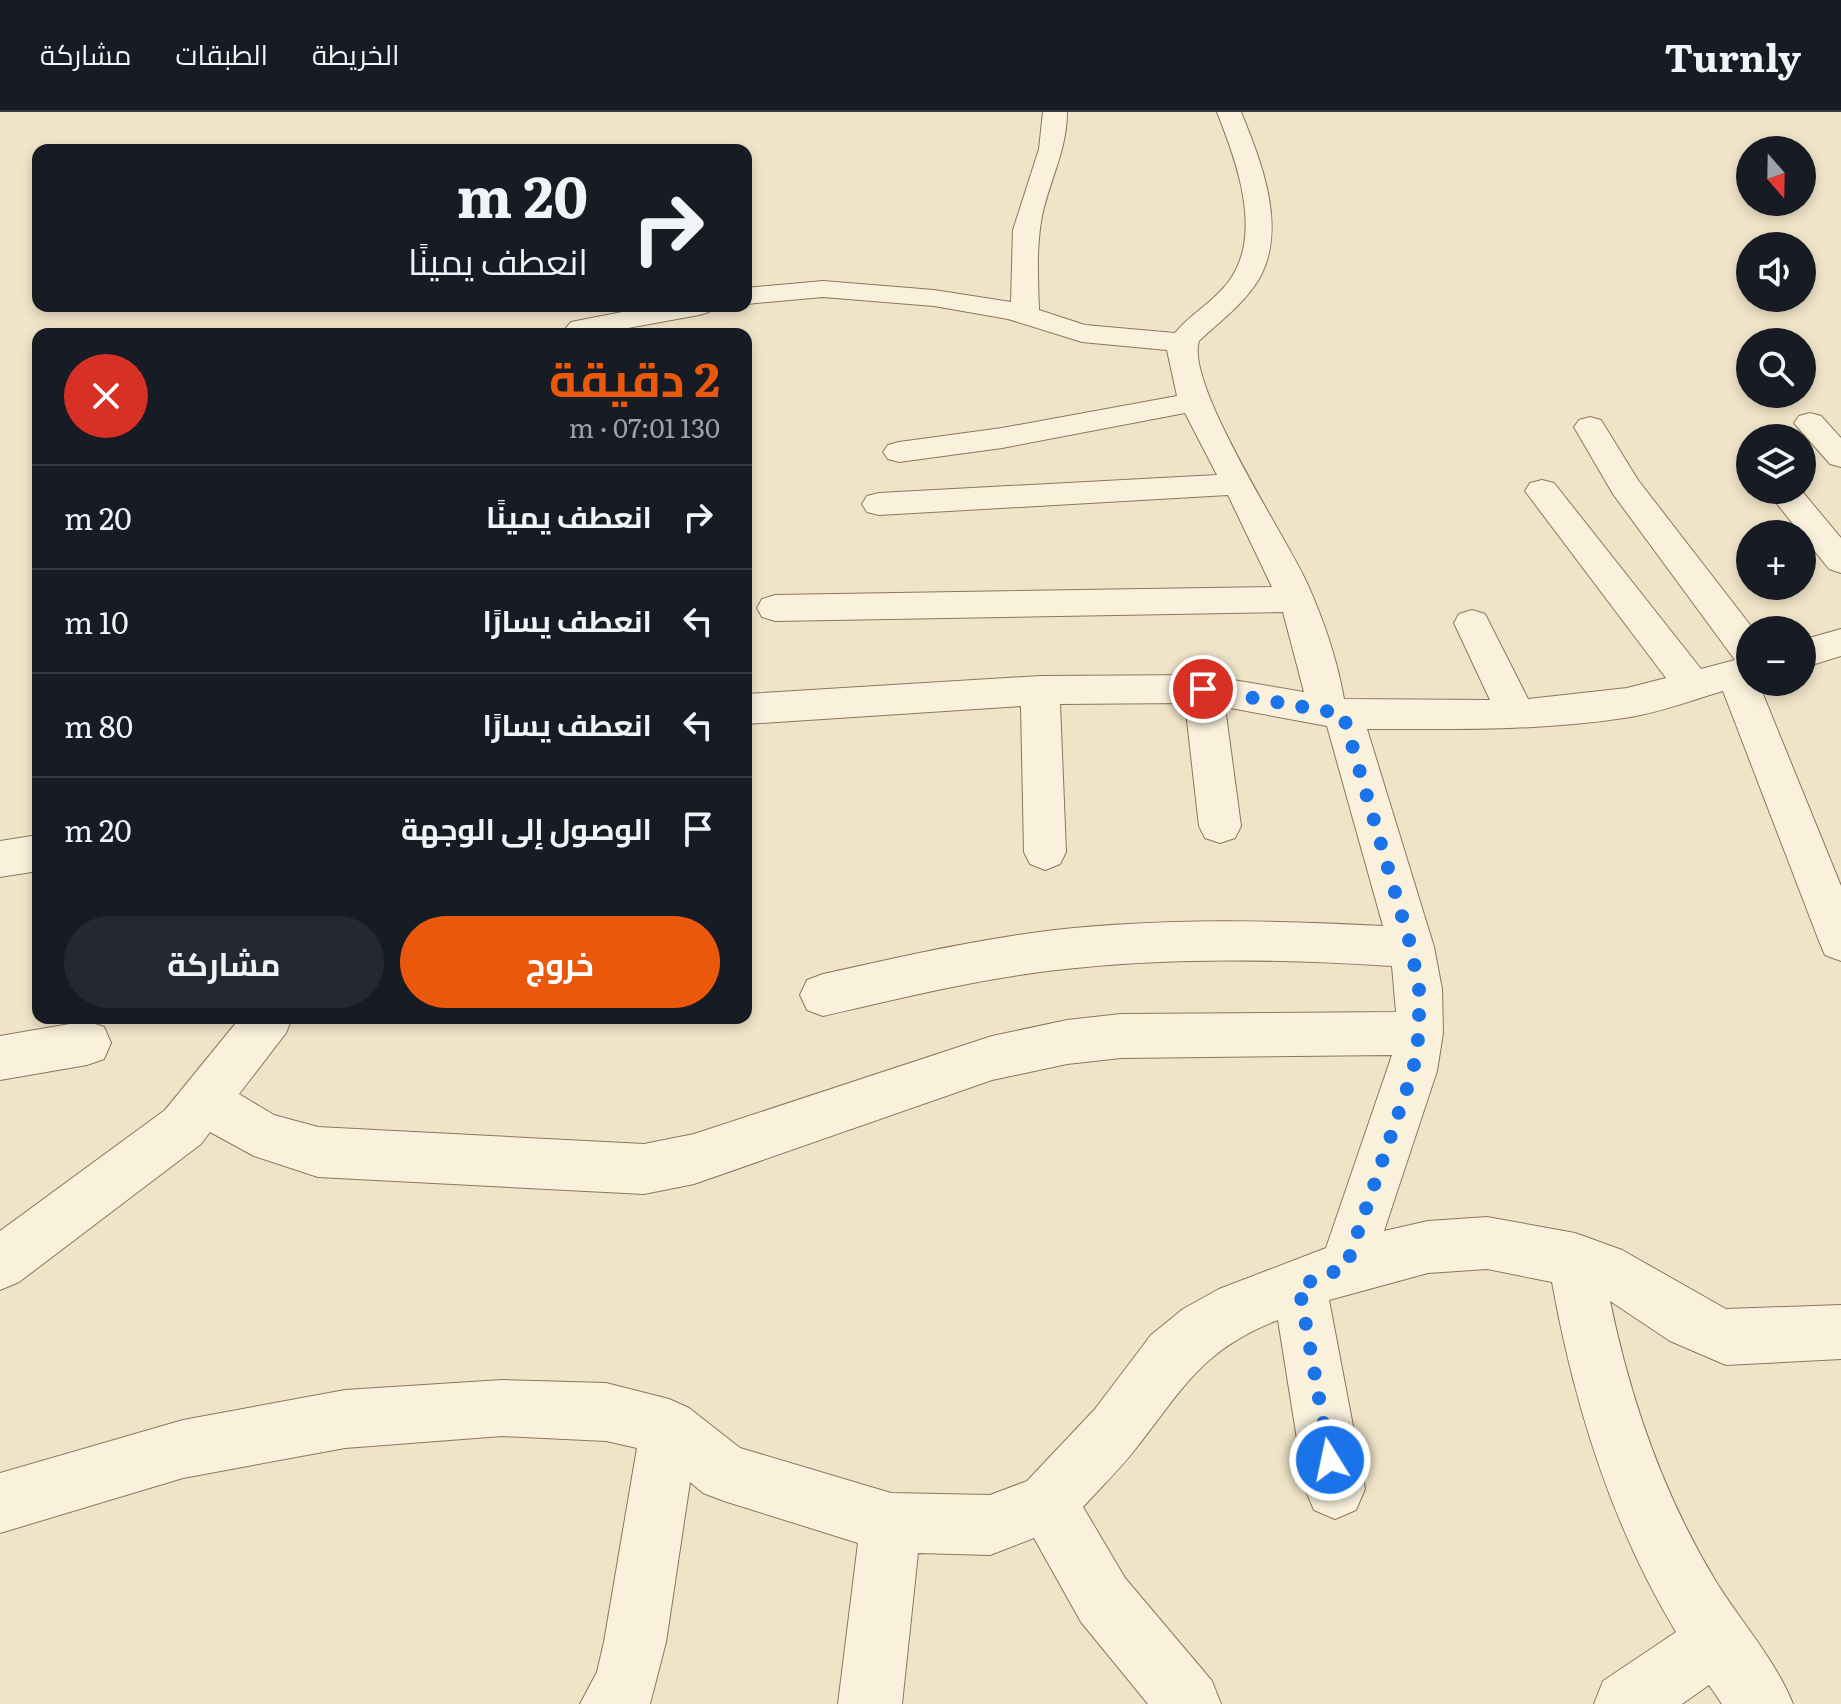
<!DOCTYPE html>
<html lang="ar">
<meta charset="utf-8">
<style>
:root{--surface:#171b24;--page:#242831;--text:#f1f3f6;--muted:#9ea1a6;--line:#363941;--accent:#ea580c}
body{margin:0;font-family:Literata,Cairo,serif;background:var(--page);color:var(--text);direction:rtl;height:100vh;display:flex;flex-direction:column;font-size:30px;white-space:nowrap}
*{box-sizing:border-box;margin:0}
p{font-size:26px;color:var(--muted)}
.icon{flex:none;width:44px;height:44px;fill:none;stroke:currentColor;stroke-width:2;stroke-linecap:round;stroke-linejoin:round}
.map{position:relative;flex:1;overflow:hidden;direction:ltr}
.details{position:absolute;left:32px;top:216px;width:720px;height:696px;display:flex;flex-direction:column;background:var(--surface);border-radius:16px;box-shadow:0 4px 12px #0003;direction:rtl}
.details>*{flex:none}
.hud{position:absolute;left:32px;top:32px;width:720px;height:168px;border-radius:16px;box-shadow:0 4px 12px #0003;direction:rtl;background:#171b24;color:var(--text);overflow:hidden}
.needle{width:52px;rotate:160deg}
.tools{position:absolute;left:1736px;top:24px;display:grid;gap:16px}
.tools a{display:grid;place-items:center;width:80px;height:80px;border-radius:50%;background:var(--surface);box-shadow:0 4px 12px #0003;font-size:40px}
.pin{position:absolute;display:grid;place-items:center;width:68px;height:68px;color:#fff;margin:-34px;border:4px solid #fff;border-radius:50%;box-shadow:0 2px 8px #0007}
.me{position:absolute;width:88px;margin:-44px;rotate:350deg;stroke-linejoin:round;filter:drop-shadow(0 0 6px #0008)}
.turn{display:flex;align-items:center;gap:28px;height:168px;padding:0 32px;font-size:36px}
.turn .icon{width:104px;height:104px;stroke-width:2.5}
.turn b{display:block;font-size:56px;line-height:68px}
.round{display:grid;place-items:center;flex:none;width:84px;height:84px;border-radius:42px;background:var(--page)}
.head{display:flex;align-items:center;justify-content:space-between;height:136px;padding:0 32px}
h1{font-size:48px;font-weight:700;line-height:60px;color:var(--accent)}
.cta{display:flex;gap:16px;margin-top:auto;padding:16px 32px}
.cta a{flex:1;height:92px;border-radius:48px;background:var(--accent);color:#fff;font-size:32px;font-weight:700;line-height:92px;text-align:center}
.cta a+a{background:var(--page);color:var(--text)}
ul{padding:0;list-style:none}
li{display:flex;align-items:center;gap:24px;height:104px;padding:0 32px;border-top:2px solid var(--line)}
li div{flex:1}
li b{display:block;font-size:30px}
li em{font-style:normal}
header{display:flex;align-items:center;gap:48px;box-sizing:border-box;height:112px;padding:0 40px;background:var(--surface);border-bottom:2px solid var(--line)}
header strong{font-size:38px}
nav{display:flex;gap:44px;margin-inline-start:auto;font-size:28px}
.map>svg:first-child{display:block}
</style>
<header>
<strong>Turnly</strong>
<nav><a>الخريطة</a><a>الطبقات</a><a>مشاركة</a></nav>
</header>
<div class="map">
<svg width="1841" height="1592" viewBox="0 0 1841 1592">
<rect width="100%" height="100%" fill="#f0e4c8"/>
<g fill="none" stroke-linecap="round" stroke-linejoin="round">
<defs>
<g id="street">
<path d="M1043 0H1067C1067 38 1050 67 1042 104 1036 135 1038 167 1039 198L1085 213 1175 221C1190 202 1214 190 1229 169 1264 122 1236 48 1217 0H1241C1261 49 1288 116 1259 167 1244 192 1220 209 1199 229 1185 272 1285 423 1307 471 1324 509 1337 547 1344 587L1490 588 1454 511 1459 502 1472 498 1485 502 1528 587 1627 576 1666 566 1525 379 1530 371 1542 368 1554 371 1701 557 1735 548 1613 382 1574 315 1579 308 1590 305 1601 308 1638 368 1754 518H1750V570H1758L1841 774V849L1825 843 1819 829 1723 579C1692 588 1659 601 1624 606 1539 619 1453 617 1367 617L1434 835 1442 877 1443 921 1437 959 1384 1119 1428 1109 1487 1105 1575 1121 1622 1138 1726 1197 1841 1193V1247L1726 1253 1670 1229 1610 1189C1630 1286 1663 1382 1715 1468 1740 1509 1775 1547 1793 1592H1722L1709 1573 1682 1592H1594L1603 1569 1676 1520C1612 1414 1574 1292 1552 1170L1487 1157 1428 1161 1329 1188 1365 1377 1356 1398 1335 1407 1314 1398 1305 1377 1278 1208C1203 1237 1184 1275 1137 1335 1121 1356 1101 1375 1083 1395L1125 1466 1212 1569 1221 1592H1148L1081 1510 1034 1426 990 1443 918 1441 902 1592H838L858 1431 724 1389 703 1381 690 1370 666 1530 650 1592H580L597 1560 604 1530 637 1336 606 1329 502 1324 345 1336 183 1366 0 1421V1361L183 1308 345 1278 502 1268 606 1271 669 1287 689 1296 740 1336 891 1381 990 1383 1027 1369 1095 1297 1151 1223 1183 1197 1219 1177 1326 1136 1392 943 1121 946 1067 952 992 968 694 1072 644 1082 318 1065 254 1044 210 1020 201 1032 19 1170 0 1178V1119L165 998 240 906H292L286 921 239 982 274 1003 318 1015 644 1032 694 1022 992 924 1067 908 1121 902 1396 900 1392 854C1280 847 1168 845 1056 858 978 867 900 886 823 904L807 898 800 883 807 868 823 862C900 845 977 827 1055 818 1164 806 1274 808 1383 814L1327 614 1225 595 1241 714 1235 726 1220 731 1205 726 1199 714 1185 591 1060 592 1066 740 1060 752 1045 758 1030 752 1024 740 1021 594 746 612V582L1040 564 1203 563 1304 580 1283 500 775 509 762 505 757 496 762 487 775 483 1272 475 1228 383 879 403 867 400 862 392 867 384 879 381 1217 363 1185 301 1002 336 899 350 888 347 883 340 888 333 899 330 1002 316 1177 284 1167 238 1082 230 1008 207 934 194 823 185 746 192V176L823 169 934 178 1011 190 1013 118 1039 37Z"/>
<polygon points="653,194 713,194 709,200 699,203 595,222 571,222 566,216 571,210"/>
<polygon points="1810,301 1821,304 1841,326 1841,355 1830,352 1794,311 1799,304"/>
<polygon points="1766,378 1801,378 1841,426 1841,461 1829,457"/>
<polygon points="1841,517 1841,544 1802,556 1802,528"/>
<polygon points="38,723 38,759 0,765 0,729"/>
<polygon points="87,909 104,915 111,931 104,947 87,953 0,968 0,924"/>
</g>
</defs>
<!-- street casing -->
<use href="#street" stroke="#8d765c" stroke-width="2"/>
<!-- street -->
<use href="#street" fill="#faf1dc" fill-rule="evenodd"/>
</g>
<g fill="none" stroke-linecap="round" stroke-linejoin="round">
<!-- route -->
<polyline stroke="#1a73e8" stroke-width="14" stroke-dasharray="0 25.2" points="1203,577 1343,602 1411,835 1419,877 1419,921 1413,959 1346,1155 1299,1174 1330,1348"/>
</g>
</svg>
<div class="tools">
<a><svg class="needle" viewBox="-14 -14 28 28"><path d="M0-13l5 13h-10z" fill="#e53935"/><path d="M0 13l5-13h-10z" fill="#9ea1a6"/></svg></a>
<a><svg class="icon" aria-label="sound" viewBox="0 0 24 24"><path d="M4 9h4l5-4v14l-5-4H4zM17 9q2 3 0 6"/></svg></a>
<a><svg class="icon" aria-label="search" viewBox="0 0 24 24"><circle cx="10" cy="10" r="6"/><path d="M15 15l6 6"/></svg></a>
<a><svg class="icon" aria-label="layers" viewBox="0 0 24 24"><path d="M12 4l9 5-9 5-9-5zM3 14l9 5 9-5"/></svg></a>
<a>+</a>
<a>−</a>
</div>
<div class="pin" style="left:1203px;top:577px;background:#d93025"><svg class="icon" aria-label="arrive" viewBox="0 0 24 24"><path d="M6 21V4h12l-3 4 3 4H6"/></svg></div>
<svg class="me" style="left:1330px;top:1348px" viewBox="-20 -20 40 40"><circle r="17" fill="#1a73e8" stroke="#fff" stroke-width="3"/><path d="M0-11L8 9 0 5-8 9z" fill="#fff"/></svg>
<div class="hud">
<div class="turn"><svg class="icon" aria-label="right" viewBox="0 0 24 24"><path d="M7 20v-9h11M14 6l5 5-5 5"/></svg><div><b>20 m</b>انعطف يمينًا</div></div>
</div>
<section class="details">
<div class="head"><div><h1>2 دقيقة</h1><p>130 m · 07:01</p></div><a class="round" style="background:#d93025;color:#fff"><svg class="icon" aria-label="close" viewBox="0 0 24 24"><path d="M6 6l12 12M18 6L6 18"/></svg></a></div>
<ul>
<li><svg class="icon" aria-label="right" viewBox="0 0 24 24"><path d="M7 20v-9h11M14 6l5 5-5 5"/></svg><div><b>انعطف يمينًا</b></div><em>20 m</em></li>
<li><svg class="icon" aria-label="left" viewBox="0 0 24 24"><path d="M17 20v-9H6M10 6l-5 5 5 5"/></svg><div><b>انعطف يسارًا</b></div><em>10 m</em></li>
<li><svg class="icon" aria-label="left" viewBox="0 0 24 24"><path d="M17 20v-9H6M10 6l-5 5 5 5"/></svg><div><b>انعطف يسارًا</b></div><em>80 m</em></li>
<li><svg class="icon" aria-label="arrive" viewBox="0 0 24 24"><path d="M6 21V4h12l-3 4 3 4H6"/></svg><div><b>الوصول إلى الوجهة</b></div><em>20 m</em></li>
</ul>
<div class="cta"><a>خروج</a><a>مشاركة</a></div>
</section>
</div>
